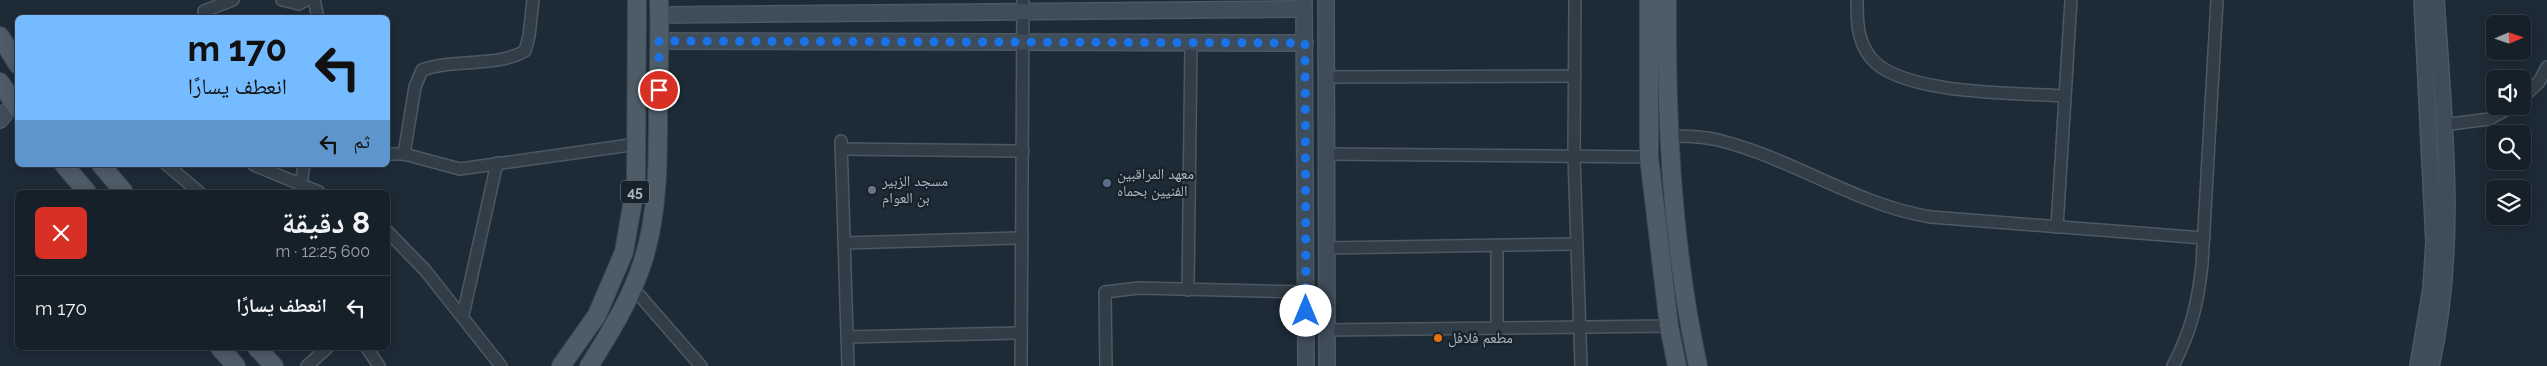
<!DOCTYPE html>
<html lang="ar">
<meta charset="utf-8">
<style>
:root{--surface:#162029;--page:#1f2831;--text:#f1f3f6;--muted:#9ea3a8;--line:#353e46}
body{margin:0;font-family:Raleway,"Noto Naskh Arabic",sans-serif;background:var(--page);color:var(--text);direction:rtl;height:100vh;display:flex;flex-direction:column;font-size:19px;white-space:nowrap}
*{box-sizing:border-box;margin:0}
p{font-size:16px;color:var(--muted)}
.icon{flex:none;width:28px;height:28px;fill:none;stroke:currentColor;stroke-width:2;stroke-linecap:round;stroke-linejoin:round}
.map{position:relative;flex:1;overflow:hidden;direction:ltr}
.drawer{position:absolute;left:15px;top:190px;width:375px;height:160px;display:flex;flex-direction:column;background:var(--surface);border-radius:8px;box-shadow:0 2px 12px #0003,0 0 0 1px var(--line);direction:rtl}
.drawer>*{flex:none}
.banner{position:absolute;left:15px;top:15px;width:375px;height:152px;border-radius:8px;box-shadow:0 2px 12px #0003,0 0 0 1px var(--line);direction:rtl;background:#75bbff;color:#111;overflow:hidden}
.needle{width:32px;rotate:88deg}
.buttons{position:absolute;left:2486px;top:15px;display:grid;gap:10px}
.buttons a{display:grid;place-items:center;width:45px;height:45px;border-radius:8px;background:var(--surface);box-shadow:0 2px 12px #0003,0 0 0 1px var(--line);font-size:25px}
.pin{position:absolute;display:grid;place-items:center;width:42px;height:42px;color:#fff;margin:-21px;border:2px solid #fff;border-radius:50%;box-shadow:0 1px 5px #0007}
.me{position:absolute;width:55px;margin:-28px;rotate:0deg;stroke-linejoin:round;filter:drop-shadow(0 0 4px #0008)}
.turn{display:flex;align-items:center;gap:18px;height:105px;padding:0 20px;font-size:22px}
.turn .icon{width:65px;height:65px;stroke-width:2.5}
.turn b{display:block;font-size:35px;line-height:42px}
.then{display:flex;align-items:center;height:48px;padding:0 20px;background:#0003;gap:10px;font-size:19px}
.round{display:grid;place-items:center;flex:none;width:52px;height:52px;border-radius:8px;background:var(--page)}
.summary{display:flex;align-items:center;justify-content:space-between;height:85px;padding:0 20px}
h1{font-size:30px;font-weight:700;line-height:38px}
ul{padding:0;list-style:none}
li{display:flex;align-items:center;gap:15px;height:65px;padding:0 20px;border-top:1px solid var(--line)}
li div{flex:1}
li b{display:block;font-size:19px}
li em{font-style:normal}
.map>svg:first-child{display:block}
</style>
<div class="map">
<svg width="2547" height="366" viewBox="0 0 2547 366">
<rect width="100%" height="100%" fill="#1d2b37"/>
<g fill="none" stroke-linecap="round" stroke-linejoin="round">
<defs>
<g id="street">
<polyline points="282,0 299,4 306,0"/>
<polyline points="314,0 318,18"/>
<polyline points="1575,0 1574,156 1581,366"/>
<path d="M1857 0C1857 21 1857 41 1871 58 1900 95 2019 93 2065 96"/>
<polyline points="204,11 233,0"/>
<polyline points="1326,77 1575,76"/>
<polyline points="2522,98 2539,82 2547,67"/>
<polyline points="2443,125 2489,119 2513,106"/>
<path d="M1669 136C1685 136 1702 136 1718 140 1792 158 1856 205 1931 217L2204 238"/>
<polyline points="841,141 848,366"/>
<polyline points="841,149 1023,151"/>
<polyline points="388,154 404,154 460,169 637,144"/>
<path d="M404 154 415 87 422 70C455 58 495 68 525 51L529 36 533 0"/>
<polyline points="1326,154 1649,157"/>
<polyline points="167,165 199,192"/>
<polyline points="254,165 319,192"/>
<polyline points="301,184 304,165"/>
<polyline points="2057,227 2071,0"/>
<polyline points="388,232 425,270 501,366"/>
<polyline points="844,243 1022,238"/>
<polyline points="1326,248 1577,244"/>
<polyline points="633,288 701,366"/>
<polyline points="1188,290 1191,42"/>
<polyline points="463,315 497,163"/>
<polyline points="1497,327 1497,246"/>
<polyline points="1326,330 1669,326"/>
<polyline points="847,337 1021,333"/>
<polyline points="367,348 379,366"/>
<polyline points="307,366 327,348"/>
<polyline points="1021,366 1023,0"/>
<polyline points="1106,366 1105,292 1139,288 1306,292"/>
<path d="M2173 366C2191 331 2198 303 2202 264L2217 0"/>
</g>
<g id="secondary">
<polyline points="1304,0 1306,366"/>
<polyline points="1326,0 1327,366"/>
<polyline points="659,15 1304,9"/>
<polyline points="659,41 1305,43"/>
<polyline points="0,120 13,104"/>
<polyline points="2418,366 2431,289 2434,242 2422,0"/>
<path d="M2431 366C2458 247 2444 121 2436 0"/>
</g>
<g id="primary">
<polyline points="1649,0 1649,157 1669,326 1677,366"/>
<path d="M1667 0C1666 122 1672 246 1698 366"/>
<polyline points="0,36 18,65"/>
<polyline points="0,82 18,109"/>
<polyline points="64,165 87,192"/>
<polyline points="101,165 124,192"/>
<polyline points="220,348 236,366"/>
<polyline points="257,348 274,366"/>
<polyline points="561,366 597,315 624,252 636,183 637,0"/>
<path d="M589 366C610 333 631 299 643 261 659 211 658 155 658 103 659 69 660 34 659 0"/>
</g>
</defs>
<!-- street casing -->
<use href="#street" stroke="#4c5862" stroke-width="14"/>
<!-- secondary casing -->
<use href="#secondary" stroke="#4c5862" stroke-width="18"/>
<!-- primary casing -->
<use href="#primary" stroke="#3a4650" stroke-width="20"/>
<!-- street -->
<use href="#street" stroke="#313d47" stroke-width="11"/>
<!-- secondary -->
<use href="#secondary" stroke="#3f4c5a" stroke-width="15"/>
<!-- primary -->
<use href="#primary" stroke="#4e5c68" stroke-width="18"/>
</g>
<g fill="none" stroke-linecap="round" stroke-linejoin="round">
<!-- route -->
<polyline stroke="#1a73e8" stroke-width="9" stroke-dasharray="0 16.2" points="659,90 659,41 1305,43 1306,311"/>
</g>
<!-- markers -->
<circle fill="#5c6f8a" stroke="#17222b" stroke-width="2" cx="1107" cy="183" r="5"/>
<circle fill="#6b7280" stroke="#17222b" stroke-width="2" cx="872" cy="190" r="5"/>
<circle fill="#e8710a" stroke="#17222b" stroke-width="2" cx="1438" cy="338" r="5"/>
<g text-anchor="middle" dominant-baseline="central" stroke-width="4.5" stroke-linejoin="round" paint-order="stroke">
<!-- shield labels -->
<rect fill="#17222b" stroke="#7e8b97" stroke-width="1" x="621" y="180.5" width="28" height="23" rx="4"/>
<g font-size="14" font-weight="bold" fill="#aab8c5">
<text x="635" y="192">45</text>
</g>
<!-- poi labels -->
<g font-size="15" fill="#aab8c5" stroke="#17222b" text-anchor="start">
<text x="1117" y="174">معهد المراقبين<tspan x="1117" dy="17">الفنيين بحماه</tspan></text>
<text x="882" y="181">مسجد الزبير<tspan x="882" dy="17">بن العوام</tspan></text>
<text x="1448" y="338">مطعم فلافل</text>
</g>
</g>
</svg>
<div class="buttons">
<a><svg class="needle" viewBox="-14 -14 28 28"><path d="M0-13l5 13h-10z" fill="#e53935"/><path d="M0 13l5-13h-10z" fill="#9ea3a8"/></svg></a>
<a><svg class="icon" aria-label="sound" viewBox="0 0 24 24"><path d="M4 9h4l5-4v14l-5-4H4zM17 9q2 3 0 6"/></svg></a>
<a><svg class="icon" aria-label="search" viewBox="0 0 24 24"><circle cx="10" cy="10" r="6"/><path d="M15 15l6 6"/></svg></a>
<a><svg class="icon" aria-label="layers" viewBox="0 0 24 24"><path d="M12 4l9 5-9 5-9-5zM3 14l9 5 9-5"/></svg></a>
</div>
<div class="pin" style="left:659px;top:90px;background:#d93025"><svg class="icon" aria-label="arrive" viewBox="0 0 24 24"><path d="M6 21V4h12l-3 4 3 4H6"/></svg></div>
<svg class="me" style="left:1306px;top:311px" viewBox="-20 -20 40 40"><circle r="19" fill="#fff"/><path d="M0-13L10 11 0 6-10 11z" fill="#1a73e8"/></svg>
<div class="banner">
<div class="turn"><svg class="icon" aria-label="left" viewBox="0 0 24 24"><path d="M17 20v-9H6M10 6l-5 5 5 5"/></svg><div><b>170 m</b>انعطف يسارًا</div></div>
<div class="then">ثم<svg class="icon" aria-label="left" viewBox="0 0 24 24"><path d="M17 20v-9H6M10 6l-5 5 5 5"/></svg></div>
</div>
<section class="drawer">
<div class="summary"><div><h1>8 دقيقة</h1><p>600 m · 12:25</p></div><a class="round" style="background:#d93025;color:#fff"><svg class="icon" aria-label="close" viewBox="0 0 24 24"><path d="M6 6l12 12M18 6L6 18"/></svg></a></div>
<ul>
<li><svg class="icon" aria-label="left" viewBox="0 0 24 24"><path d="M17 20v-9H6M10 6l-5 5 5 5"/></svg><div><b>انعطف يسارًا</b></div><em>170 m</em></li>
</ul>
</section>
</div>
